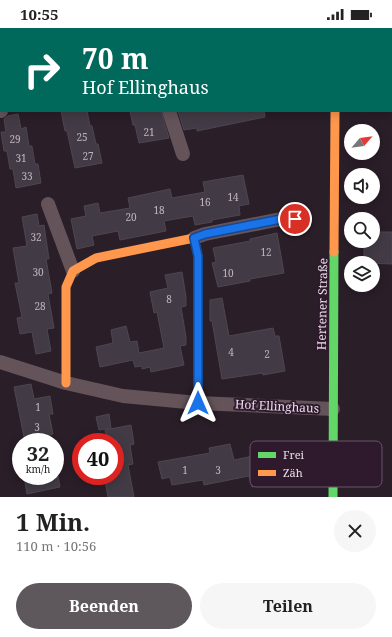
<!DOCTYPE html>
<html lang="de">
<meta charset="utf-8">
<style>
:root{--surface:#fff;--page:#f6f6f6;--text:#222;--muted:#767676;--accent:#5e585d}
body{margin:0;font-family:"Noto Serif",serif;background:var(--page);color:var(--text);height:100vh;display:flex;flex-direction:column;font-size:15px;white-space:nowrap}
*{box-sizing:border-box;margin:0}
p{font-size:13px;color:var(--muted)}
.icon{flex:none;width:22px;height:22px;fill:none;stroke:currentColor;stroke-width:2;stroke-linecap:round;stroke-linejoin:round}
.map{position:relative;height:469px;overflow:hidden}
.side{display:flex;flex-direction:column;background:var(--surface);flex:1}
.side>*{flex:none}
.top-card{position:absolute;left:0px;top:0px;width:392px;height:84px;box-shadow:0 2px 10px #0003;background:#00695c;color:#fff;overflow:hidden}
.needle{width:26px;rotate:62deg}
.buttons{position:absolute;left:344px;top:96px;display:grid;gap:8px}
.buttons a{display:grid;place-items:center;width:36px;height:36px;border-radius:50%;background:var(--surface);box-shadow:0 2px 10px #0003;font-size:20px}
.speed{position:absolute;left:12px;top:405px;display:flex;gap:8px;font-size:20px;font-weight:700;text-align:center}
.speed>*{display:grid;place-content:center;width:52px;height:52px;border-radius:50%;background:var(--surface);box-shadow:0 2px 10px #0003;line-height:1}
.speed small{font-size:10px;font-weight:400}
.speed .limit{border:6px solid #d22;background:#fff;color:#111}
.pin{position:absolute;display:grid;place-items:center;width:34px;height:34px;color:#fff;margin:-17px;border:2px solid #fff;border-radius:50%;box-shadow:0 1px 4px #0007}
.me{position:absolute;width:44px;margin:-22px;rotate:0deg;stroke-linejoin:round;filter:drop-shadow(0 0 3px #0008)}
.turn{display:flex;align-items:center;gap:14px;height:84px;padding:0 16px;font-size:18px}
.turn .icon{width:52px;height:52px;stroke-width:2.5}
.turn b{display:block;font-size:28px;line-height:34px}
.round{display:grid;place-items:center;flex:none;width:42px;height:42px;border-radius:21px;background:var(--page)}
.overview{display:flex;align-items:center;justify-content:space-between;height:68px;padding:0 16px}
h1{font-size:24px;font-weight:700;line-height:30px}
.primary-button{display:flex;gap:8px;margin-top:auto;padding:8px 16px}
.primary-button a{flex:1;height:46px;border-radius:24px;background:var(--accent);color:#fff;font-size:16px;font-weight:700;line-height:46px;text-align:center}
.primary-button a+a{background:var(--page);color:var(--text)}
.status{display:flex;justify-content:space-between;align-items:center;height:28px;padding:0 20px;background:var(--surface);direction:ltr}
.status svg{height:11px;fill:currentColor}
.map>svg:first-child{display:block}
</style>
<div class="status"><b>10:55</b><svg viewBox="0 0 49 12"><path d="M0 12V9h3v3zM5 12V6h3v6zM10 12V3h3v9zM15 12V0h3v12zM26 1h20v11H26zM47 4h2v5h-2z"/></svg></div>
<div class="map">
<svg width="392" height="469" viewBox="0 0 392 469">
<rect width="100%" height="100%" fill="#2a1e28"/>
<!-- building -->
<g fill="#423b45" stroke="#4d4650">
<polygon points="61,83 87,83 90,98 92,98 96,116 98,116 102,135 75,140 67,103 65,103"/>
<polygon points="130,83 161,83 169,110 139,115 135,97 133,97"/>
<polygon points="178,83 264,83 265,89 197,103 197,100 184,102"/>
<polygon points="18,86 21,101 26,99 29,118 32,118 35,136 38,136 41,155 16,160 13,141 10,141 7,123 4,123 1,104 6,104 4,91 8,88"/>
<polygon points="243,147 249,176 239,178 240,187 212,192 212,194 195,197 193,188 164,193 166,203 120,212 118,203 92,208 94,217 77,221 71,191 86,188 84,178 98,175 100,185 130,180 128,170 170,161 172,170 205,164 203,154"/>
<polygon points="37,186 39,198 44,197 49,231 46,231 52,265 48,266 54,300 47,301 51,323 36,326 32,304 20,306 17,290 22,289 15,255 19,255 13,220 27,218 22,189"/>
<polygon points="373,204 392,204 392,236 364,235 364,213 373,213"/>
<polygon points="277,205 284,245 250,251 250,253 218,259 212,235 216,234 213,220 250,213 250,211"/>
<polygon points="182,244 186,269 186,278 181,279 186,309 186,317 180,318 184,337 151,344 150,339 142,341 142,338 135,339 133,332 100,339 96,319 113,315 111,302 126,298 130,314 137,313 139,325 164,320 157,284 154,285 150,264 168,260 165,247"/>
<polygon points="222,270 229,308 273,300 275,308 279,308 285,343 263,347 263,345 222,351 212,293 210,293 210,272"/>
<polygon points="31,356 34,371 50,368 53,386 49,386 53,406 49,407 51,414 25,414 14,359"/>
<polygon points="109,386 111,400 99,402 96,389"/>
<polygon points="131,397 134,416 130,417 133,436 128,437 134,469 108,469 104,448 115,448 115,414 107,414 105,402"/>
<polygon points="230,416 234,432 282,422 288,450 252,459 249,448 204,457 203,452 172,457 170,449 162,451 158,434 210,425 209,420"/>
<polygon points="24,448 58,448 60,459 27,466"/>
</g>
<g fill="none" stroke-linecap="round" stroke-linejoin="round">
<!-- street -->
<g stroke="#64545a" stroke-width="14">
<polyline points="149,1 149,0"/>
<polyline points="0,82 1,83"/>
<polyline points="169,83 183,126"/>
<polyline points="48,176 73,243"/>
<polyline points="194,210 205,206 281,191 295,191"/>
<polyline points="0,334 66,355 123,368 198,375 333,381"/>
</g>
<!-- fast -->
<g stroke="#63d668" stroke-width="9">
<polyline points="336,0 336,1"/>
<polyline points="198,285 198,375"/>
<polyline points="333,469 334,224"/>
</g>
<!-- slow -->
<g stroke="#ff974d" stroke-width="9">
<polyline points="334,224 335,83"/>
<polyline points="66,355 66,259 73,243 96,230 194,210 198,228 198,285"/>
</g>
</g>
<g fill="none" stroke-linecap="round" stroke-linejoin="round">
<defs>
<polyline id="route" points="198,375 198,228 194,210 205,206 281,191 295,191"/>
</defs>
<!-- route casing -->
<use href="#route" stroke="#114b97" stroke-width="10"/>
<!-- route -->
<use href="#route" stroke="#1a73e8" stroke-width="7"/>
</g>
<g text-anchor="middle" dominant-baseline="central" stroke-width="4" stroke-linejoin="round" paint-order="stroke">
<!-- number labels -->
<g font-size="10" fill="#c1b4c0">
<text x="149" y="104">21</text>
<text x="82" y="109">25</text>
<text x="15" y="111">29</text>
<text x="88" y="128">27</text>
<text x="21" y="130">31</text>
<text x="27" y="148">33</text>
<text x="233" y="169">14</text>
<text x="205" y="174">16</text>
<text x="159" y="182">18</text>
<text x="131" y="189">20</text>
<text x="36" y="209">32</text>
<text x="266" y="224">12</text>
<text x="38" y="244">30</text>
<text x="228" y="245">10</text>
<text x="169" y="271">8</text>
<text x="40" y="278">28</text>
<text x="231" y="324">4</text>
<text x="267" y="326">2</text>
<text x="38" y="379">1</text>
<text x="37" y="399">3</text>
<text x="185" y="442">1</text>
<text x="218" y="442">3</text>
</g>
<!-- street labels -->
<g font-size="12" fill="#ebdde9" stroke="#2e1a2c">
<text transform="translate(322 276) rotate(-89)">Hertener Straße</text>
<text transform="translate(277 378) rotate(3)">Hof Ellinghaus</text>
</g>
</g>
<!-- legend -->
<rect x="250" y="413" width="132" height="46" rx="6" fill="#2e1a2c" stroke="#675465" stroke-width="1"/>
<rect x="258" y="424" width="18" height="6" fill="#63d668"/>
<rect x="258" y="442" width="18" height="6" fill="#ff974d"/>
<g font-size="11" fill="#ebdde9">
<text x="283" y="431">Frei</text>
<text x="283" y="449">Zäh</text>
</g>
</svg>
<div class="buttons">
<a><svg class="needle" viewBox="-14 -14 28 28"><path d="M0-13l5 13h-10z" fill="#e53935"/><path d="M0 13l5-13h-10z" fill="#767676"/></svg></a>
<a><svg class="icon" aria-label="sound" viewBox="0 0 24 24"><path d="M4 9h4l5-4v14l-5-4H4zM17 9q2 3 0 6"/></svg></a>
<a><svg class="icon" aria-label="search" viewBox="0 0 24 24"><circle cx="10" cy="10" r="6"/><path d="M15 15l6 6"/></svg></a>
<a><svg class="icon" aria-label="layers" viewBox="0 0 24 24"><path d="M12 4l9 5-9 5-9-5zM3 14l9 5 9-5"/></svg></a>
</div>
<div class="speed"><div>32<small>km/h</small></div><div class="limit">40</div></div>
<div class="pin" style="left:295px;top:191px;background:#d93025"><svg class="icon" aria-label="arrive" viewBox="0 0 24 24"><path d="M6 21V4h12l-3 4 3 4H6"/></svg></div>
<svg class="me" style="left:198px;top:375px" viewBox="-20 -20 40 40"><path d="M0-17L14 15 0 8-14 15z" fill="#1a73e8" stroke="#fff" stroke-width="4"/></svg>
<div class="top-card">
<div class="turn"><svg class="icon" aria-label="right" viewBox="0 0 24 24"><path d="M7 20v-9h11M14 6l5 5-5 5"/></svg><div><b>70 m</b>Hof Ellinghaus</div></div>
</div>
</div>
<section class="side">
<div class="overview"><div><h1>1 Min.</h1><p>110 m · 10:56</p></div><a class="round"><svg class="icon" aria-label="close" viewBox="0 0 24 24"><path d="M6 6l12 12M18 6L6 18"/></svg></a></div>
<div class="primary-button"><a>Beenden</a><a>Teilen</a></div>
</section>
